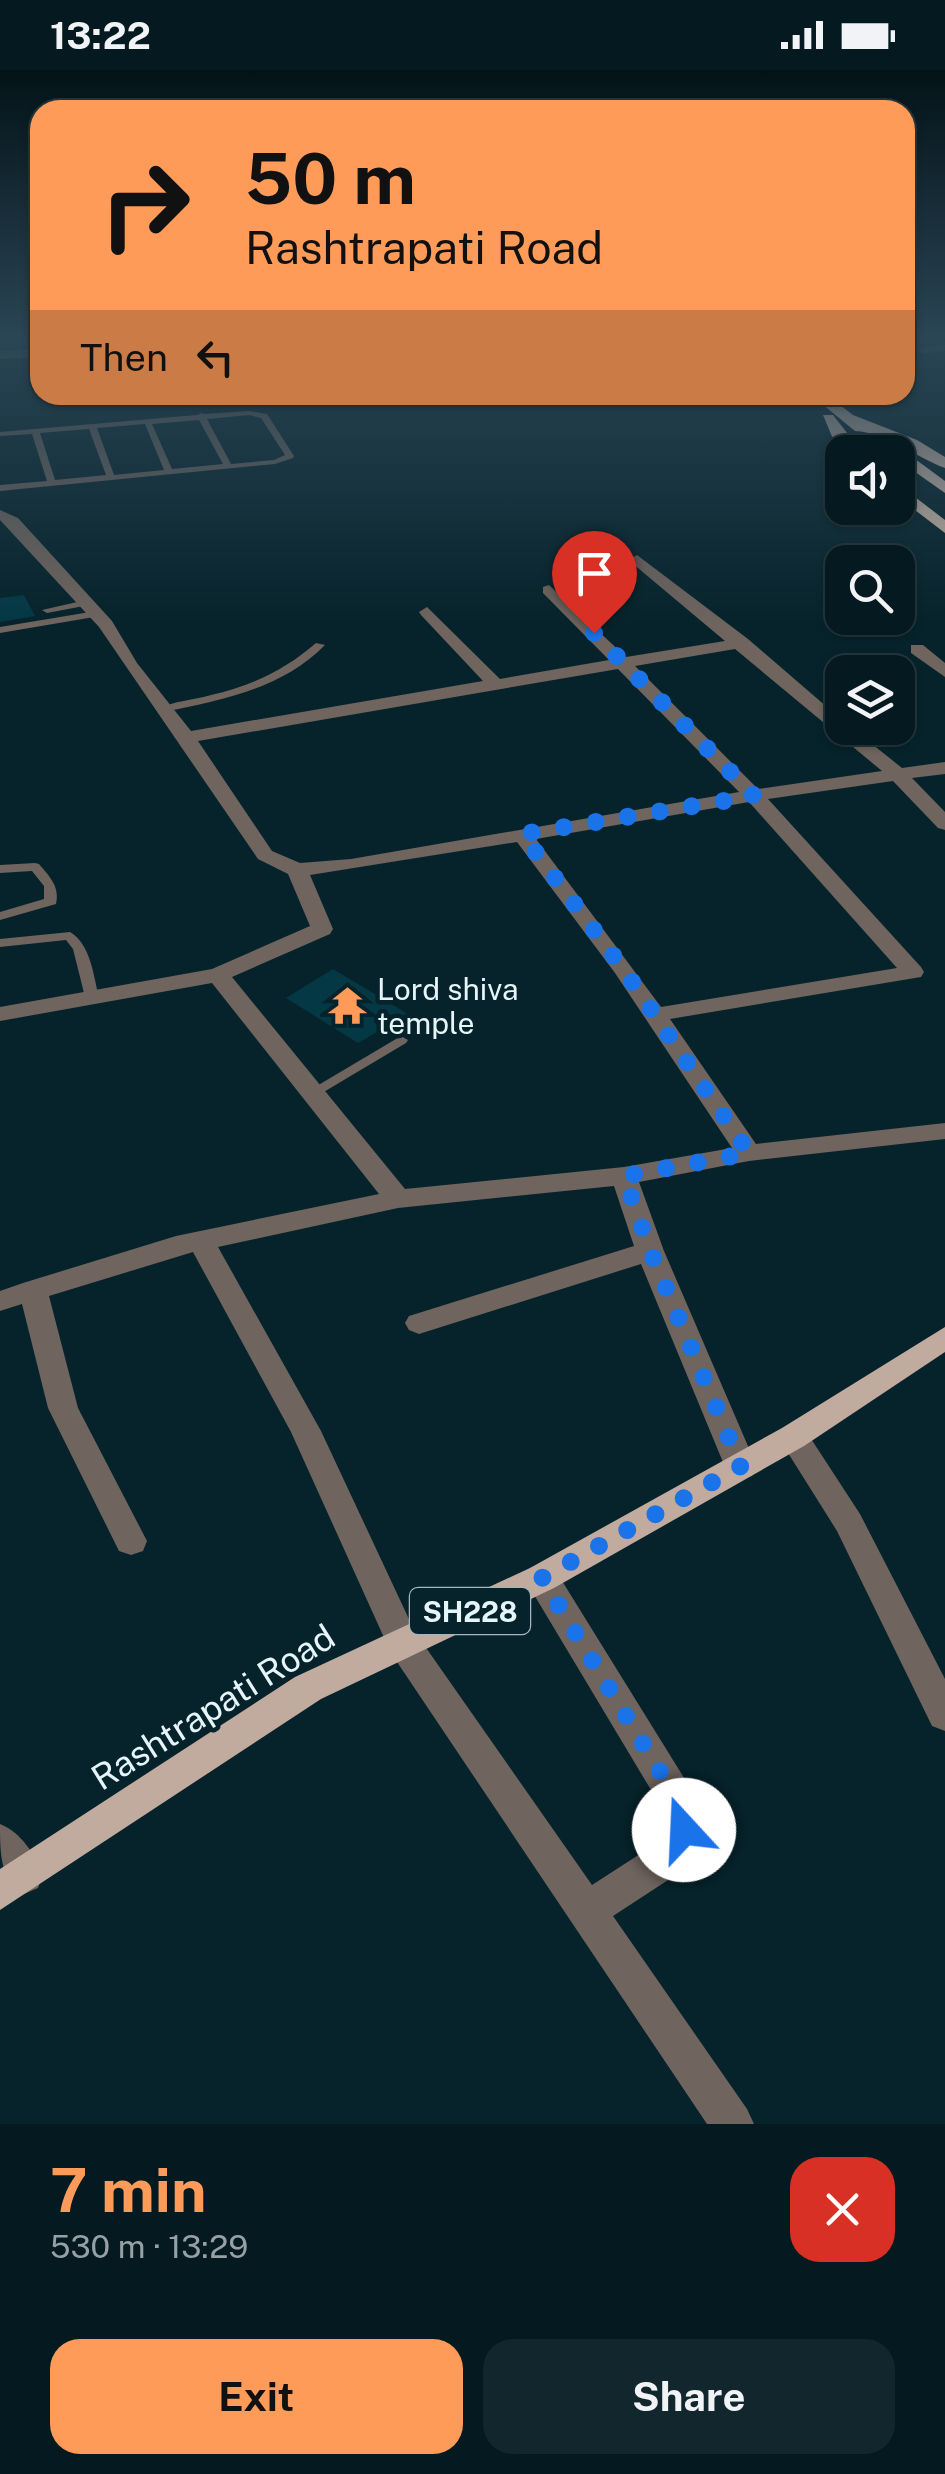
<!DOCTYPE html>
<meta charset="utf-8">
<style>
:root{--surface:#041a20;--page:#12272d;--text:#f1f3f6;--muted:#97a1a5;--line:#25383e;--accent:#fe9b58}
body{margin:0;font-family:"Public Sans",sans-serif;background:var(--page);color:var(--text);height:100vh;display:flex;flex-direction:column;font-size:38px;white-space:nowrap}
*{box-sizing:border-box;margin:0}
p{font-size:32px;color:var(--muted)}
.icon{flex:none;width:55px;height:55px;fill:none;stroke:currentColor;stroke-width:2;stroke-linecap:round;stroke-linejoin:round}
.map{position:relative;height:2054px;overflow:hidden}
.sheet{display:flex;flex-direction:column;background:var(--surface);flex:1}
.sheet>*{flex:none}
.top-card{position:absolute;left:30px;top:30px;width:885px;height:305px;border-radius:30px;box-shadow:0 2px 8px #0004,0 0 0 2px var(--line);background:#fe9b58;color:#111;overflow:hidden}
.controls{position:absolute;left:825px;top:365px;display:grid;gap:20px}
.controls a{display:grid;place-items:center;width:90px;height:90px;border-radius:20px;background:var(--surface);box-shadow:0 2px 8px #0004,0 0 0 2px var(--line);font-size:50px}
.pin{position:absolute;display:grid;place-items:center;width:85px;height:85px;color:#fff;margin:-102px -42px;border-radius:50% 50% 50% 0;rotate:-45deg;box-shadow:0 0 10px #0007}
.pin .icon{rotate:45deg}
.me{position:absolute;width:110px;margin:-55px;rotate:340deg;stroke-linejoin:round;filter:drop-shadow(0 0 8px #0008)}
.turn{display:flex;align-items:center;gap:35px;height:210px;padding:0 50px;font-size:45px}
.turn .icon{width:130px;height:130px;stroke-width:2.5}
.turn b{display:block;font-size:70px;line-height:85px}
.then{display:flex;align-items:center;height:95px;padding:0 50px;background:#0003;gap:20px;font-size:38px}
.round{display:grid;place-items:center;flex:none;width:105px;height:105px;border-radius:30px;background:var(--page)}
.overview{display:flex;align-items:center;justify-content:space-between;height:170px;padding:0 50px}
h1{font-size:60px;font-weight:700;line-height:75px;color:var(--accent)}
.cta{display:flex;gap:20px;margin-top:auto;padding:20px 50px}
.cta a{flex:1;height:115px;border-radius:30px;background:var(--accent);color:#111;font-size:40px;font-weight:700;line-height:115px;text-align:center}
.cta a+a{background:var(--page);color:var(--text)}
.status{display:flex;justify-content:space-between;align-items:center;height:70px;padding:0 50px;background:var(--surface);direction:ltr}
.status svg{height:28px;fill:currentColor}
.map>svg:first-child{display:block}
</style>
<div class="status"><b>13:22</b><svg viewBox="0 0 49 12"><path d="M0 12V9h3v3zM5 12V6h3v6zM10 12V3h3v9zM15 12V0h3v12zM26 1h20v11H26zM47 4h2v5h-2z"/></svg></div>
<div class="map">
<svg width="945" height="2054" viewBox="0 0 945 2054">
<rect width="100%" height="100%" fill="#06232b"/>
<!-- building -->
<g fill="#043845">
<polygon points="24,525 35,546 0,552 0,528"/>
<polygon points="333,899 408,944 358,973 286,928"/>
</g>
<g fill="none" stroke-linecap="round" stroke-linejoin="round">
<!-- service -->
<g fill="#6f645e" fill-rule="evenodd">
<path d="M249 341 267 344 294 386 293 388 275 394 0 421V415L47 411 32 364 0 366V362L197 345 201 343 204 344ZM249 345 261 348 285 385 274 390 231 394 207 349ZM199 350 223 394 172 399 152 354ZM145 354 164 400 114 405 97 358ZM89 359 106 405 55 410 40 363Z"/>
<polygon points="86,530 89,531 89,535 47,543 42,540"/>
<polygon points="96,541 100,542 100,546 0,563 0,557"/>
<path d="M316 573 325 575C282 619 221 630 163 642L158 639C173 631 194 630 211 625 251 616 285 600 316 573Z"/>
<path d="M35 793 39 794C50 807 60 817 56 834L0 850V842L44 829V816L32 801 0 803V795Z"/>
<path d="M70 862C91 875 93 904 99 927L97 930 92 931 85 927 73 879 66 870 0 877V869Z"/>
<polygon points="401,966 408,970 406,973 317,1026 312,1028 305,1023"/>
</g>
<!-- minor -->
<g fill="#6f645e" fill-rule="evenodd">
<polygon points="945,273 945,281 923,283 917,279"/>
<polygon points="40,279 40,287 0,289 0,281"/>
<path d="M0 440 18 448 112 551 137 593 191 661 483 611 421 545 419 542 427 537 500 609 609 590 543 523V517L549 515 626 587 725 571 632 493 629 490 637 485 748 569 842 650V658H852L902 698 945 692V704L912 708 945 742V760L938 758 893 711 768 729 921 897 924 902 921 907 670 949 756 1074 945 1053V1069L749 1091 639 1112 664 1181 757 1397 752 1406 741 1409 730 1406 725 1397 641 1194 419 1264 409 1260 405 1253 409 1246 634 1176 614 1116 398 1138 218 1177 321 1361 415 1562 592 1815 660 1771 666 1759 657 1730 530 1518 525 1508 530 1498 542 1494 554 1498 686 1711 704 1760 688 1797 613 1846 747 2039 754 2054H707L391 1583 291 1362 193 1182 49 1226 78 1338 147 1471 143 1481 131 1485 119 1481 48 1338 22 1234 0 1241V1221L23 1213 176 1166 379 1124 212 913 0 951V937L212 899 310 856 288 804 258 789 99 557 0 450ZM735 579 882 701 758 719 635 596ZM618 599 739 722 351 789 300 793 272 781 198 671ZM749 732 897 898 661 937 536 769ZM517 772 615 903 732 1078 624 1097 405 1119 232 907 330 864 333 859 310 805Z"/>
<polygon points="911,575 923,575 945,593 945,607 911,583"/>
<polygon points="793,1355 804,1358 860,1444 945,1609 945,1661 932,1656 837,1461 778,1367 782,1358"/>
<path d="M0 1754C21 1762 35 1785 43 1805L38 1818 24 1824C0 1811 0 1783 0 1754Z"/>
</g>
<!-- primary -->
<polygon fill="#c0ab9e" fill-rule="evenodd" points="945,1257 945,1282 804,1376 554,1518 321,1629 0,1840 0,1799 295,1607 530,1498 782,1358"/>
<!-- trunk -->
<g fill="#d0b9aa" fill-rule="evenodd">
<path d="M811 325H827L853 345 917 370 945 387V398C913 386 889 363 855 361Z"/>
<polygon points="823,345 833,345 862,382 847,382 833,369"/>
<polygon points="901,386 911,386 945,411 945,423 901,392"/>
<polygon points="898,414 945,450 945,463 898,427"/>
</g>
</g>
<!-- sky -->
<linearGradient id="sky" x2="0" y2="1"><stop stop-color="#031318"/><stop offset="0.48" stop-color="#2a4555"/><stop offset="1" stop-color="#2a4555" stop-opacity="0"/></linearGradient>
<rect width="945" height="555" fill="url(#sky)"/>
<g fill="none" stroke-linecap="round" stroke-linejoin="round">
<!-- route -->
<polyline stroke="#1a73e8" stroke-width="18" stroke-dasharray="0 32.4" points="594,563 754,726 522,764 624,900 749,1083 624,1106 650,1180 741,1396 542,1508 673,1723 684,1760"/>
</g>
<!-- icons -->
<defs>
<symbol id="temple-bare" viewBox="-9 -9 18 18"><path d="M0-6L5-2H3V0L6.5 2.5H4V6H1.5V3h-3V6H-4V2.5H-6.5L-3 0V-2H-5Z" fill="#fe9b58" stroke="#06232b" stroke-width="2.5" paint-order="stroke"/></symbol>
</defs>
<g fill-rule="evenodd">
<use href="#temple-bare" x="320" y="908" width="55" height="55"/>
</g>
<g text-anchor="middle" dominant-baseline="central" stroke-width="9" stroke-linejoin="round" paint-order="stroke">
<!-- shield labels -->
<rect fill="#06232b" stroke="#a2b6bc" stroke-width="2.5" x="410" y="1518" width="120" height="46" rx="8"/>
<g font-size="28" font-weight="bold" fill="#e5f5fa">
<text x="470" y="1541">SH228</text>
</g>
<!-- poi labels -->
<g font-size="30" fill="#e5f5fa" stroke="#06232b" text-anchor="start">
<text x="377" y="919">Lord shiva<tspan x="377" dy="34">temple</tspan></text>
</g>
<!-- near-street labels -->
<g font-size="35" fill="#e5f5fa" stroke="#06232b">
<text transform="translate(213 1637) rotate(-32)">Rashtrapati Road</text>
</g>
</g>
</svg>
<div class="controls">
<a><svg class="icon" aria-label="sound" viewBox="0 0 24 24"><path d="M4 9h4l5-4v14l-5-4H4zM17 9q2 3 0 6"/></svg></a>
<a><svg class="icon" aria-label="search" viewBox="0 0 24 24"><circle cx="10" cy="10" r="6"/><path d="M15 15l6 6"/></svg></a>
<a><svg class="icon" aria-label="layers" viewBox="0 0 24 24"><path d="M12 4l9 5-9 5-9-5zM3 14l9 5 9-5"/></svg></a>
</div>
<div class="pin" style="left:594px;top:563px;background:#d93025"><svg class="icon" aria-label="arrive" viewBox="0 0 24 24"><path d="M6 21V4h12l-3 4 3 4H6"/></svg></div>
<svg class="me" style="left:684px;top:1760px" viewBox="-20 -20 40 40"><circle r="19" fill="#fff"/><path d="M0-13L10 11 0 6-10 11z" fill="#1a73e8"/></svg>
<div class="top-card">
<div class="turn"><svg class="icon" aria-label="right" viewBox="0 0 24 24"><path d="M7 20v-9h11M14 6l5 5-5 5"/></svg><div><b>50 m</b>Rashtrapati Road</div></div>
<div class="then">Then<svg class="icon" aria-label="left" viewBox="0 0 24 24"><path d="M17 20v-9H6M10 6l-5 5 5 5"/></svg></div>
</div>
</div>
<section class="sheet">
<div class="overview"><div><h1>7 min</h1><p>530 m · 13:29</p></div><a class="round" style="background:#d93025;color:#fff"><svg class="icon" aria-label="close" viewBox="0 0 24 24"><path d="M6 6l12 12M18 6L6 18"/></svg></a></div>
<div class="cta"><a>Exit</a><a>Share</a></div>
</section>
